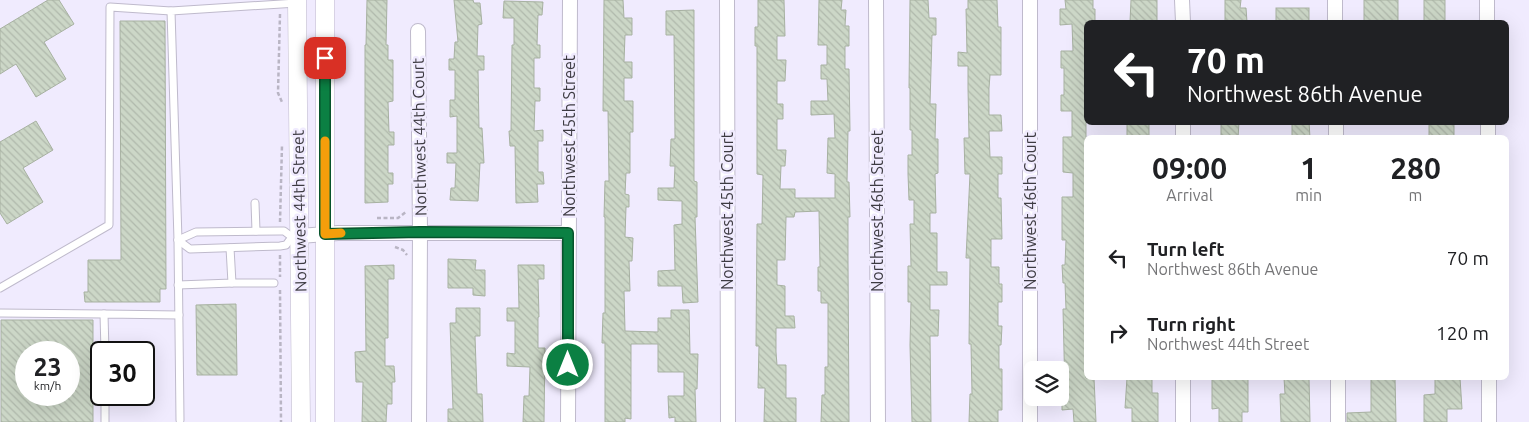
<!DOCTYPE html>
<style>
:root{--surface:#fff;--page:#f6f6f6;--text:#202124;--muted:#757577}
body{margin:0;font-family:Ubuntu,sans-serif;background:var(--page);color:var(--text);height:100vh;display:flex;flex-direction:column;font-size:19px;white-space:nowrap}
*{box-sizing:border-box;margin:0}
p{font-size:16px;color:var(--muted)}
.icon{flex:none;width:28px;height:28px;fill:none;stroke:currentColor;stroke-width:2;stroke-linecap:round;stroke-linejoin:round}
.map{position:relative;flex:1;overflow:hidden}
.details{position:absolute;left:1084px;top:135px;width:425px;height:245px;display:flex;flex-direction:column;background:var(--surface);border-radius:8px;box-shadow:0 5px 20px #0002}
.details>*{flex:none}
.hud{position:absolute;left:1084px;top:20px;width:425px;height:105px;border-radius:8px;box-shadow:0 5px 20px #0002;background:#202124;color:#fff;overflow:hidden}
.controls{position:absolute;left:1024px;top:361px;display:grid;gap:10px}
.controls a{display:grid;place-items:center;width:45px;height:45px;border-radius:8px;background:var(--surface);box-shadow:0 5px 20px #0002;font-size:25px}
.speed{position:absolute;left:15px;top:341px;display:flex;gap:10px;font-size:25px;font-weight:700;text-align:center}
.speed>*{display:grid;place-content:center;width:65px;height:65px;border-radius:50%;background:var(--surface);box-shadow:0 5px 20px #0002;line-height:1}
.speed small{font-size:12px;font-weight:400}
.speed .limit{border:2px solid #111;border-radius:8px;background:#fff;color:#111}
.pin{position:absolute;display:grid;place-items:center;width:42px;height:42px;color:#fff;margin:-21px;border-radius:10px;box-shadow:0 2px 8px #0006}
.me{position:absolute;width:55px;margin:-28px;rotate:0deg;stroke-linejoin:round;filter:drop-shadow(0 0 4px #0008)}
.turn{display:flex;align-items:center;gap:18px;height:105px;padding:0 20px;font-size:22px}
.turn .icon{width:65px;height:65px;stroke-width:2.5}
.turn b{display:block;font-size:35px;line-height:42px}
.eta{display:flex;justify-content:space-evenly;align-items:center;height:85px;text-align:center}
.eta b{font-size:30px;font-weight:600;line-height:35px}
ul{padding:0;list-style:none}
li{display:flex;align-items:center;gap:15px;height:75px;padding:0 20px}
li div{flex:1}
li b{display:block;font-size:19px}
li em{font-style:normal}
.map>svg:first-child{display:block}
</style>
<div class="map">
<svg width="1529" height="422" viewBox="0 0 1529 422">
<defs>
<pattern id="building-back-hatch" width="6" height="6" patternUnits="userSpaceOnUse" patternTransform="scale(1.25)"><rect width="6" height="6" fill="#ccd7c7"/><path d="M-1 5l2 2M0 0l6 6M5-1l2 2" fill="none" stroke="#b0b9ac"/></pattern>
</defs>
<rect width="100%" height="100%" fill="#f0ebfe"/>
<!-- building -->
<g fill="url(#building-back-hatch)" stroke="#a7b1a1" fill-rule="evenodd">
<polygon points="48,0 59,0 74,24 44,42 66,79 36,97 16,64 0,74 0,29"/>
<polygon points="367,0 387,0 386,45 388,45 388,60 393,60 393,101 388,102 389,132 394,132 394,145 388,145 388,173 393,173 393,184 388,184 388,202 365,203 365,45 366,45"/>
<polygon points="454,0 473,0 474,3 480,3 482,24 478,25 477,56 484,56 484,70 478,70 479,128 482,128 484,163 480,163 478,201 450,200 451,188 455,188 456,163 447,163 447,153 457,153 457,116 450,117 450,100 455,100 455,70 449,70 449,59 454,59 455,42 458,42"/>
<polygon points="604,0 623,0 624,18 632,18 632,35 625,35 624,62 632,62 632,78 624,78 624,101 633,101 633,132 630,132 630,173 626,173 625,194 629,195 629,207 626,207 625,237 633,238 632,261 629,261 630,291 624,291 625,331 658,332 658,318 671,318 671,310 689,310 690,354 698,354 697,389 695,389 696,422 675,422 675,417 669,418 668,396 684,396 684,372 658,372 658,344 631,344 631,419 625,418 625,422 605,422 605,343 602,343 603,313 605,313 605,217 604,217 605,181 609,181 608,111 603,111"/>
<polygon points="758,0 784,0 785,36 777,36 777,60 786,60 785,81 777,81 777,104 783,104 783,119 777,119 777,150 786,150 785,166 781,166 780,189 795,189 795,198 835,198 835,174 827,173 828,138 835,138 834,114 811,115 811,101 828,101 827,79 821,79 821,65 827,65 827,45 818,45 819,0 842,0 841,10 846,10 845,26 849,26 849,46 845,46 845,69 849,69 850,131 848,131 847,182 849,182 850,217 848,217 848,260 849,422 821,422 822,395 825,395 825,367 828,367 828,303 821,303 821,291 818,291 818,267 820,267 819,211 795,212 794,217 786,217 785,260 777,260 777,285 785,286 785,316 794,316 795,328 776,328 776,352 777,365 786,365 786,398 796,398 796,422 764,422 765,388 758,388 759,346 756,346 757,224 762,224 763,175 757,174 757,46 755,46 755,27 758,27"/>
<polygon points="910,0 928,0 929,18 936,18 936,35 932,35 930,104 936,104 935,139 938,139 938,173 935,174 936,213 930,213 930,233 937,233 937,272 947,272 947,285 930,285 930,310 939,310 938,336 930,336 931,422 912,422 910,345 911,302 908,302 908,266 911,266 910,224 914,224 914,200 909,200 908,174 908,155 912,155 912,130 910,130 910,88 909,88"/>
<polygon points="968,0 997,0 998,27 1001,27 1001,75 990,75 989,88 989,115 1001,115 1002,131 989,131 990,157 1002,157 1002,174 998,174 998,198 1001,198 1002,239 991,239 991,267 999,267 999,284 1002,284 1002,302 998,302 998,326 1002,326 1001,345 999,345 999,369 1002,369 1002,410 998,410 998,422 969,422 970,394 972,394 971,344 969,344 970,258 966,258 970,174 965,174 964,138 969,138 968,88 968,66 958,66 958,52 967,53 966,9 968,9"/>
<polygon points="1065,0 1093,0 1093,9 1095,9 1095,22 1086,22 1086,378 1094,378 1096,422 1074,422 1073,409 1062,410 1062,394 1065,394 1063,309 1066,309 1065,283 1063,283 1062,265 1065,265 1066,240 1062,240 1062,197 1073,197 1073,173 1063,172 1063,137 1072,137 1072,111 1061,111 1061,95 1064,95 1064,68 1061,68 1061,51 1073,51 1072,24 1060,25 1060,9 1066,9"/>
<polygon points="1131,0 1157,0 1157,22 1130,22"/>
<polygon points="1225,0 1241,0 1240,8 1246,8 1247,22 1225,22"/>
<rect x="1364" y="0" width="34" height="22"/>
<rect x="1424" y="0" width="21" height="22"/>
<polygon points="504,1 543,2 542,15 538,15 537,45 540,45 540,58 534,58 534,88 540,88 540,101 535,101 534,131 543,130 543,141 538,141 538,172 543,172 544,184 537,184 538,202 516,203 515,146 510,146 509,131 511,131 512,45 514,45 514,18 503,18"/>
<rect x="1276" y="8" width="33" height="14"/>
<polygon points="694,10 694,181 697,182 697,217 695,217 698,302 683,303 682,286 658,286 658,271 675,270 674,225 682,224 682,201 658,200 658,188 674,188 675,166 670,166 671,139 675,139 674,35 666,35 666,11"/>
<polygon points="120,21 165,21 166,289 160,289 160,302 85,302 84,292 88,292 88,260 121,260"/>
<polygon points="36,121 53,150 23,168 43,202 7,224 0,213 0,142"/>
<rect x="1127" y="122" width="22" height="16"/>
<polygon points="1221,122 1239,122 1238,138 1221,138"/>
<polygon points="1292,122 1309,122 1310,138 1292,138"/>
<rect x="1429" y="122" width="25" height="16"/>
<polygon points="448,259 476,260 475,270 485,270 485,296 473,295 473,288 448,288"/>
<polygon points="394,265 394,279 388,279 388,338 385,338 385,366 394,366 395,382 392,382 392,404 387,404 386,422 362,422 363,382 356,382 355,352 366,351 365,266"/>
<polygon points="518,265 544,265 544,279 538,279 539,317 538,317 538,348 545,348 544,422 523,422 524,396 529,396 530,367 507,366 507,353 515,354 515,321 507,321 507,308 519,308"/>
<polygon points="236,304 237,375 197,375 196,305"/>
<polygon points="456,308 480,308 480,336 475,336 477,394 482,394 483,422 448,422 448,409 453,409 450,323 456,323"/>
<path d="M1 320H93V422H1ZM26 352H69V395H26Z"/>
<polygon points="1127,378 1152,378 1152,393 1158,393 1158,422 1132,422 1132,408 1125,408"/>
<polygon points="1212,378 1248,378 1248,412 1242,412 1242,422 1219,422 1219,408 1212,409"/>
<polygon points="1284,378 1309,378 1310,422 1281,422 1280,394 1285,394"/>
<polygon points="1371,378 1395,378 1396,422 1347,422 1347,413 1371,412"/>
<polygon points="1435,378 1460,378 1462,409 1447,409 1447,422 1424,422 1424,395 1435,394"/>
</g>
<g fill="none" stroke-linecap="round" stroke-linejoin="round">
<defs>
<g id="service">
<polyline points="255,203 256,231"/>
<polyline points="178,240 190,249 280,246 286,245 292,237 298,236"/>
<polyline points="178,240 196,232 280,231 284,231 292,237"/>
<polyline points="232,283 274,283"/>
<polyline points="178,285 232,283 230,248"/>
<polyline points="0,288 109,225 110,7 171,11"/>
<polyline points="0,313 104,314"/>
<polyline points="105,352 104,314 179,315"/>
<polyline points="105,395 105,422"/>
<polyline points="180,420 178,240 171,11 297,3"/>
</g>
<g id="minor">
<polyline points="727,0 728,422"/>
<polyline points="876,0 878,422"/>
<polyline points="1030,0 1030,422"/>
<polyline points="1182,0 1183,22"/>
<polyline points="1335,0 1335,22"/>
<polyline points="1487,0 1487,22"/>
<polyline points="418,31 420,232 419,422"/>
<polyline points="1183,122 1183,138"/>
<polyline points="1336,122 1336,138"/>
<polyline points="1488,122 1488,138"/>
<polyline points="300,236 338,233 569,233"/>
<polyline points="1183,378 1183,422"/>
<polyline points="1338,378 1338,422"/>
<polyline points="1489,378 1489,422"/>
<polyline points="568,422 570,0"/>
</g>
<g id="tertiary">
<polyline points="297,0 301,422"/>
<polyline points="325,0 325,422"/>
</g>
</defs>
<!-- service casing -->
<use href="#service" stroke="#bfbacc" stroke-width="9"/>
<!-- minor casing -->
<use href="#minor" stroke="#bfbacc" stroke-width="16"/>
<!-- tertiary casing -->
<use href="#tertiary" stroke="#bfbacc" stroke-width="19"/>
<!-- path -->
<g stroke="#b9b5c4" stroke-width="2.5" stroke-dasharray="4 2.5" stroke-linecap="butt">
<polyline points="280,14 278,93 282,102"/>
<polyline points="377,218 398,218 406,212"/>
<polyline points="280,222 282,145"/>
<polyline points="395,247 403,250 407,255"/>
<polyline points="280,255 280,277"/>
<polyline points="280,290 281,422"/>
</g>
<!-- service -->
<use href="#service" stroke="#fff" stroke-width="7"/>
<!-- minor -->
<use href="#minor" stroke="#fff" stroke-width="14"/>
<!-- tertiary -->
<use href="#tertiary" stroke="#fff" stroke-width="18"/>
</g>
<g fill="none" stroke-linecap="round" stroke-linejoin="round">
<defs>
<polyline id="route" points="325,58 325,234 420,232 568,233 568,365"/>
</defs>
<!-- route casing -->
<use href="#route" stroke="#07532c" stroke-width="12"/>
<!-- route -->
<use href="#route" stroke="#0b8043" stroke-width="9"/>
<!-- slow -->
<polyline stroke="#f59e0b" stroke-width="9" points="325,141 325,234 341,233"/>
</g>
<g text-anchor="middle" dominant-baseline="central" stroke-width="5" stroke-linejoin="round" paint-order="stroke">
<!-- street labels -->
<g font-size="16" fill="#3d3b42" stroke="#f0ebfe">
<text transform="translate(569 136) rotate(-90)">Northwest 45th Street</text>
<text transform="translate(419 137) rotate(-91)">Northwest 44th Court</text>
<text transform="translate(299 211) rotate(-91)">Northwest 44th Street</text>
<text transform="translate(727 211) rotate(-90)">Northwest 45th Court</text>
<text transform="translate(877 211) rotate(-90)">Northwest 46th Street</text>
<text transform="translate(1030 211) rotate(-90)">Northwest 46th Court</text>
</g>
</g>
</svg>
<div class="controls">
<a><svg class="icon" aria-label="layers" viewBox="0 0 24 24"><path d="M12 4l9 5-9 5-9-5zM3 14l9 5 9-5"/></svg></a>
</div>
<div class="speed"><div>23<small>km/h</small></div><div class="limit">30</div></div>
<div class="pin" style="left:325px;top:58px;background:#d93025"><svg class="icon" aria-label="arrive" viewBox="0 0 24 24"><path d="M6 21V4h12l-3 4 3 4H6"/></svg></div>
<svg class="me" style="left:568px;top:365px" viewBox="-20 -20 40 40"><circle r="17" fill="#0b8043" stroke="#fff" stroke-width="3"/><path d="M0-11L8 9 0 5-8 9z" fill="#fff"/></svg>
<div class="hud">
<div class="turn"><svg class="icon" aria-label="left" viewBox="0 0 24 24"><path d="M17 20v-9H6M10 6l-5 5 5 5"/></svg><div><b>70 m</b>Northwest 86th Avenue</div></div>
</div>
<section class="details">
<div class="eta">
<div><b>09:00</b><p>Arrival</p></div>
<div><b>1</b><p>min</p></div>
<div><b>280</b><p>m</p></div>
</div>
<ul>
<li><svg class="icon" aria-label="left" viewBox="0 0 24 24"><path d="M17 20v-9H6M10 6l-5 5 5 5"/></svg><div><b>Turn left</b><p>Northwest 86th Avenue</p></div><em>70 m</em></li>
<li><svg class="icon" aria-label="right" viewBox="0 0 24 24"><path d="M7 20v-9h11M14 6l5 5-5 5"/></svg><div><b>Turn right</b><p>Northwest 44th Street</p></div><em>120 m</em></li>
</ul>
</section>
</div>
